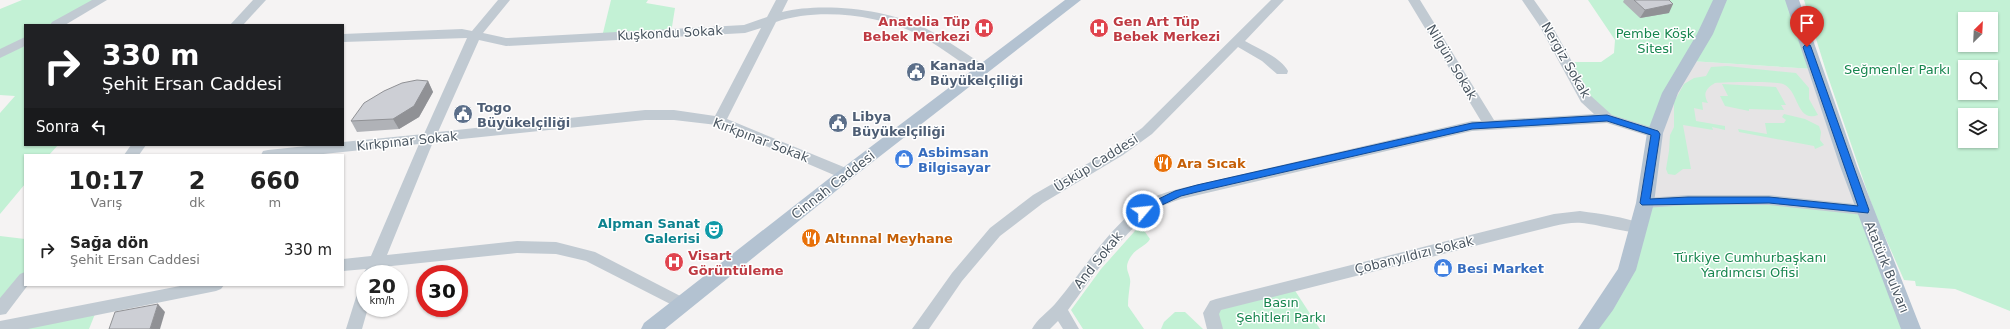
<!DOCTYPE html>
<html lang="tr">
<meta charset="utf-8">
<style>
:root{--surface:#fff;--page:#f2f2f2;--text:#222;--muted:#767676}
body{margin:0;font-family:"DejaVu Sans",sans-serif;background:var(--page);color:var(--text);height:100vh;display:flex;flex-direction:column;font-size:15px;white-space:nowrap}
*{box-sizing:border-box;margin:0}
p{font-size:13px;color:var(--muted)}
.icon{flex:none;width:22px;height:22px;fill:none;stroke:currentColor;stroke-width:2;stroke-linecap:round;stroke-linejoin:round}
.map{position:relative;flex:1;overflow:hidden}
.drawer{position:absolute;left:24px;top:154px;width:320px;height:132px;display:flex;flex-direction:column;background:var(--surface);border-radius:0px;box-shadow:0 1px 3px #0004}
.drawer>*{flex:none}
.top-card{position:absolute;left:24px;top:24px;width:320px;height:122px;border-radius:0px;box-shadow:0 1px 3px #0004;background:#202124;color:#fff;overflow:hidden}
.needle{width:26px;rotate:24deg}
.fabs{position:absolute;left:1958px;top:12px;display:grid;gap:8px}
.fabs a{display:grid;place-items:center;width:40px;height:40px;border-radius:0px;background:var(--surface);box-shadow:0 1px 3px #0004;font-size:20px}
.speed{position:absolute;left:356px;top:265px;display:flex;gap:8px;font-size:20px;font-weight:700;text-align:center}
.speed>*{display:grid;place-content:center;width:52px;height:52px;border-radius:50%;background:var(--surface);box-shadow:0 1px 3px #0004;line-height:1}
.speed small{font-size:10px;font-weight:400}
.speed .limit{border:6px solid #d22;background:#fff;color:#111}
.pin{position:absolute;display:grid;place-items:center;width:34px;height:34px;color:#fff;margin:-41px -17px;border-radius:50% 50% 50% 0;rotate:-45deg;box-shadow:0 0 4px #0007}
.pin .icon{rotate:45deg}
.me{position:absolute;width:44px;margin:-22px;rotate:62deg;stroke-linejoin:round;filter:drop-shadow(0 0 3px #0008)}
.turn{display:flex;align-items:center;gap:14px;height:84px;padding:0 12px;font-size:18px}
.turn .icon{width:52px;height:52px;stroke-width:2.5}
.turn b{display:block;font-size:28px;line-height:34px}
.then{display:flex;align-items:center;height:38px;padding:0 12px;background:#0003;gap:8px;font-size:15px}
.eta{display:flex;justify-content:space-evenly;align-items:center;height:68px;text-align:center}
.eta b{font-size:24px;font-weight:700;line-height:28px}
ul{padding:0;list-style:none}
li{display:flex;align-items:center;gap:12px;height:56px;padding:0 12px}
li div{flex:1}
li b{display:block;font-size:15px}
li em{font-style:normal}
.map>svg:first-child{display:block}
</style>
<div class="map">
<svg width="2010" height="329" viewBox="0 0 2010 329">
<rect width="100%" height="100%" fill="#f5f3f3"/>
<!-- education -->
<polygon fill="#e6e4e5" points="1690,61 1814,69 1864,210 1645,203 1655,133"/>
<!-- green -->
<g fill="#c3f1d5" fill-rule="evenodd">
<polygon points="22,0 101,0 56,25 25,25 25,41 20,44 25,48 25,145 58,145 49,155 25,155 25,184 0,214 0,113 15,96 0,95 0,9"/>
<polygon points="611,0 648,0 646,3 675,8 671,33 602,37"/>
<polygon points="1588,0 1792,0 1814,69 1690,61 1655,133 1607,118 1565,62 1601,62 1614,53 1615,40"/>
<path d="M1804 0H2010V311L1955 289 1916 286 1915 281 1904 280 1875 214 1826 71ZM1965 19H1991V45H1965ZM1965 67H1991V93H1965ZM1965 115H1991V141H1965Z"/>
<path d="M1727 66 1796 73 1809 88V99L1818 115C1796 123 1799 90 1783 84 1777 81 1723 82 1715 83 1705 89 1703 94 1708 103L1702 102 1703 110 1694 108 1696 121 1725 126V130L1712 127 1713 130 1683 125 1691 169H1683L1675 175 1668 174 1666 169 1669 151 1670 135 1674 127V102L1684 84 1694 78 1706 76 1711 67Z"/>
<polygon points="1722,84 1776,87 1786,105 1781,105 1784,110 1749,109 1749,111 1725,106 1720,96 1728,96"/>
<polygon points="1784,114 1805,119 1819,126 1821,132 1820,140 1824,145 1815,149 1814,146 1739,132 1738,129 1767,134 1765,123 1784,123 1786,120 1782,117"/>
<polygon points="1688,200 1864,210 1911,329 1588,329 1606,305 1645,203"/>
<path d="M1142 223 1143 229 1150 239C1146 246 1137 248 1132 255 1121 270 1132 273 1130 284 1129 292 1128 298 1128 306L1144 329H1083L1071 310 1101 269Z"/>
<polygon points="0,236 25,239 25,278 0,309"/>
<polygon points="1292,286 1320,329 1215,329 1212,309"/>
<polygon points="97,309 89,329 0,329"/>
<polygon points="1175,312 1185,312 1203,329 1161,329 1164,322"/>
</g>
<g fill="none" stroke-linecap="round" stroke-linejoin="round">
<!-- minor -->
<g fill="#c1cad2" fill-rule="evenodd">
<polygon points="92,0 107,0 65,25 50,25 52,22"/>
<polygon points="253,0 266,0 243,25 230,25"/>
<path d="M498 0H510L483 33 506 38 744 25 767 17 776 0H788L782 12C822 2 887 9 925 28 946 39 966 54 987 67L988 70 987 73H977C957 60 937 44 915 33 876 14 817 8 776 22L727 119 851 170 853 174 851 178 846 179 841 178 717 125 674 120H645L433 142 387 255 517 241 556 242 595 252 688 300 690 304 688 308 682 310 586 261 556 254 517 253 382 267 379 274H365V277L363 274 366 269 343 271V259L371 256 419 144 314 155H261L263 151 268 150 316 145H343V142L424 134 467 38 343 42V34L462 29 472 31ZM761 28 715 116 674 110H645L438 132 479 40 506 46 745 33Z"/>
<path d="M1271 0H1284L1245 41C1259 49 1280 57 1288 71L1287 74H1277L1262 61 1238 47 1152 134 1123 155 1043 203 1000 236 962 281 929 329H912L952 273 990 228 1033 195 1113 149 1142 128Z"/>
<path d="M1408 0H1420L1494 120 1594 114 1581 102 1539 25 1522 0H1534L1551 24 1591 96 1612 115 1660 130 1662 133 1660 136 1655 138 1607 123 1472 131 1181 199C1173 202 1165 204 1158 208 1127 226 1090 280 1068 310L1079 329H1063L1058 321 1050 329H1032C1037 319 1047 313 1055 304 1084 270 1108 227 1147 201 1155 195 1168 192 1178 189L1472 121H1481Z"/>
<polygon points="25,37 25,46 0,58 0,49"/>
<polygon points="131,145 146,145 139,155 124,155"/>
<polygon points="1688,195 1769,195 1864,205 1869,206 1871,210 1869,214 1864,215 1769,205 1688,205 1645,208 1640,207 1638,203 1640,199 1645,198"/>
<path d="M1580 211C1602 214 1623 217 1644 224L1646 228 1644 232C1636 235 1595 224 1582 223 1573 222 1563 224 1554 226L1221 310 1219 314 1223 329H1207L1203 313 1210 301 1216 299 1554 214Z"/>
<polygon points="25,272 25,285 28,285 6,314 0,315 0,298 20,274"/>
<polygon points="185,285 224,285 221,289 216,291 28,329 0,329 0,321"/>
<polygon points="365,288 365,308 368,308 362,329 346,329 357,294 359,290"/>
</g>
<!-- major -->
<g fill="#b3c2d1" fill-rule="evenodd">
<polygon points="1065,0 1081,0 852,178 665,329 641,329 644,323 840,170"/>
<polygon points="1713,0 1727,0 1713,34 1678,93 1663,133 1654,203 1636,270 1613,310 1599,329 1578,329 1618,269 1636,203 1647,133 1662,93 1697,34"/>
<polygon points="1785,0 1799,0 1857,166 1921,329 1901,329 1840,166"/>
</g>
</g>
<!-- wall -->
<g fill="#b0b2b7">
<polygon points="1624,0 1669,0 1669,13 1640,18 1623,2"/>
<polygon points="428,81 433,92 419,117 399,129 357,132 351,121"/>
</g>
<!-- shaded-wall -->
<g fill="#909195">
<polygon points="1673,4 1669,13 1640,18 1645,10"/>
<polygon points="428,81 433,92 419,117 399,129 393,119"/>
<polygon points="158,304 165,312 160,329 150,329"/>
</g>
<!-- building -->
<g fill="#cdcfd5" stroke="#909195">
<polygon points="1634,0 1669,0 1673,4 1645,10"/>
<polygon points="417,80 428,81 414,106 393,119 351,121 364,103 384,91 402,83"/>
<polygon points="158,304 150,329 109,329 115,312"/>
</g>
<!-- route -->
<polygon fill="#1a73e8" stroke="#114b97" points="1805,45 1810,45 1811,47 1869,210 1868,213 1769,203 1642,205 1640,203 1651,135 1607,121 1472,129 1197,192 1181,196 1143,214 1138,211 1140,208 1175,191 1197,185 1472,123 1607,115 1658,131 1660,134 1650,199 1688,197 1769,197 1858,206 1803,47"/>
<!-- icons -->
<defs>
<symbol id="hospital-disc" viewBox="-11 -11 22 22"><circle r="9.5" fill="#e0444e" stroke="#fff"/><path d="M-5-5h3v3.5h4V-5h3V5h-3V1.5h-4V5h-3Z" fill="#fff"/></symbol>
<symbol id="civic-disc" viewBox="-11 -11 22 22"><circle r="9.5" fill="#5c6f8a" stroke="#fff"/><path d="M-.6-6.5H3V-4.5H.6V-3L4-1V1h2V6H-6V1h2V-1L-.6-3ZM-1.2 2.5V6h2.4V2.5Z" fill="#fff"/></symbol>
<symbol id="shop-disc" viewBox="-11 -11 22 22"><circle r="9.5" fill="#3f7fe0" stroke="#fff"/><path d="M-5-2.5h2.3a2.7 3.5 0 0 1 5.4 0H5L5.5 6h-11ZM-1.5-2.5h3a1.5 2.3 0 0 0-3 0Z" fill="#fff"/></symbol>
<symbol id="restaurant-disc" viewBox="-11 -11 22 22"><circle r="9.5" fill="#e8710a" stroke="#fff"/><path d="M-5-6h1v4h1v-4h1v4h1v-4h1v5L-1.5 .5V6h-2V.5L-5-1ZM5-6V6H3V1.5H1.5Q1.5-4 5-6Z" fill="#fff"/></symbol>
<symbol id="theatre-disc" viewBox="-11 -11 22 22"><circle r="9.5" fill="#0f9aa8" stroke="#fff"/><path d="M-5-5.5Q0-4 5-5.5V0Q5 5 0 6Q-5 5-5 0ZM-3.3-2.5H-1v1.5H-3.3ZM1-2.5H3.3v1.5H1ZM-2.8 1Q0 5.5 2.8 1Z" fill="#fff"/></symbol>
</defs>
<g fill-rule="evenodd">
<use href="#hospital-disc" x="973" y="17" width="22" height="22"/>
<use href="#hospital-disc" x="1088" y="17" width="22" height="22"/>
<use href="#civic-disc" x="905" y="61" width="22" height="22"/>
<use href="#civic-disc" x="452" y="103" width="22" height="22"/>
<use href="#civic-disc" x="827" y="112" width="22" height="22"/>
<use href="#shop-disc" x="893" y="148" width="22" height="22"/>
<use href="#restaurant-disc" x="1152" y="152" width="22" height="22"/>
<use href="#theatre-disc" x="703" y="219" width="22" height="22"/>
<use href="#restaurant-disc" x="800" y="227" width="22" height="22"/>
<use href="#hospital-disc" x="663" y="251" width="22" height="22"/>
<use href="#shop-disc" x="1432" y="257" width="22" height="22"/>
</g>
<g text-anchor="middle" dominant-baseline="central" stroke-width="3" stroke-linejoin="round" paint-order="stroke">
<!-- health labels -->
<g font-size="13" font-weight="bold" fill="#be3a42" stroke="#fff" text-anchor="start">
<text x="970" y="21" text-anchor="end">Anatolia Tüp<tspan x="970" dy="15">Bebek Merkezi</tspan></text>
<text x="1113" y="21">Gen Art Tüp<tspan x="1113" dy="15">Bebek Merkezi</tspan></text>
<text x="688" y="255">Visart<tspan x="688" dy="15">Görüntüleme</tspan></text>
</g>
<!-- street labels -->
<g font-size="13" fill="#4a5661" stroke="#fff">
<text transform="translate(670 33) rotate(-3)">Kuşkondu Sokak</text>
<text transform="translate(1566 60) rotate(60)">Nergiz Sokak</text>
<text transform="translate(1452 62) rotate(59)">Nilgün Sokak</text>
<text transform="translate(761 140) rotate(21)">Kırkpınar Sokak</text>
<text transform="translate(407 141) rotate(-6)">Kırkpınar Sokak</text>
<text transform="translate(1096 163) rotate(-32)">Üsküp Caddesi</text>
<text transform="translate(833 185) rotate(-38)">Cinnah Caddesi</text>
<text transform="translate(1414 255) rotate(-14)">Çobanyıldızı Sokak</text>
<text transform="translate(1098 260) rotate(-51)">And Sokak</text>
<text transform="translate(1887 267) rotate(68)">Atatürk Bulvarı</text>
</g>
<!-- park labels -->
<g font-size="13" fill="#17864f" stroke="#fff">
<text x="1655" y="33">Pembe Köşk<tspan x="1655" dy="15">Sitesi</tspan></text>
<text x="1897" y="69">Seğmenler Parkı</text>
<text x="1750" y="257">Türkiye Cumhurbaşkanı<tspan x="1750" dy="15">Yardımcısı Ofisi</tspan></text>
<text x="1281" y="302">Basın<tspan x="1281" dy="15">Şehitleri Parkı</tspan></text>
</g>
<!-- service labels -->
<g font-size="13" font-weight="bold" fill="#4e5e75" stroke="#fff" text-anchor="start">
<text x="930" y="65">Kanada<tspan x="930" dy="15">Büyükelçiliği</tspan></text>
<text x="477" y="107">Togo<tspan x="477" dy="15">Büyükelçiliği</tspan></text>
<text x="852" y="116">Libya<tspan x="852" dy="15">Büyükelçiliği</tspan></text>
</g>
<!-- shop labels -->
<g font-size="13" font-weight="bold" fill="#366cbe" stroke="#fff" text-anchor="start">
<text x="918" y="152">Asbimsan<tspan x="918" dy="15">Bilgisayar</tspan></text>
<text x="1457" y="268">Besi Market</text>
</g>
<!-- food labels -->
<g font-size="13" font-weight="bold" fill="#c56008" stroke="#fff" text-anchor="start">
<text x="1177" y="163">Ara Sıcak</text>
<text x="825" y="238">Altınnal Meyhane</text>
</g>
<!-- culture labels -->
<g font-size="13" font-weight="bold" fill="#0d838f" stroke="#fff" text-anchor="end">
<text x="700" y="223">Alpman Sanat<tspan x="700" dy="15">Galerisi</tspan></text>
</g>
</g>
</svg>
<div class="fabs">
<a><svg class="needle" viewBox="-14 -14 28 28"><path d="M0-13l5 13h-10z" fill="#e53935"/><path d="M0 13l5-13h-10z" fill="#767676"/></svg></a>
<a><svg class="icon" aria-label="search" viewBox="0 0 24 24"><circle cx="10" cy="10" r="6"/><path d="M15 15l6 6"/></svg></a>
<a><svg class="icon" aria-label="layers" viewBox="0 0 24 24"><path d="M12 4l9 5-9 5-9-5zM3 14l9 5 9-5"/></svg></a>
</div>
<div class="speed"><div>20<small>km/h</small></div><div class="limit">30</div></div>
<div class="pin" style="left:1807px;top:47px;background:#d93025"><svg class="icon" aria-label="arrive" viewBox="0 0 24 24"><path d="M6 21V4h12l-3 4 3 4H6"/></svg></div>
<svg class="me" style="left:1143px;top:211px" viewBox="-20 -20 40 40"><circle r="17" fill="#1a73e8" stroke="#fff" stroke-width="3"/><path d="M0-11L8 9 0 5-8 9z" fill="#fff"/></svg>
<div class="top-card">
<div class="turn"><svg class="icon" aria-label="right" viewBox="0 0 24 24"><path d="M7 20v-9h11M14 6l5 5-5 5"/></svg><div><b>330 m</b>Şehit Ersan Caddesi</div></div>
<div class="then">Sonra<svg class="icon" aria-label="left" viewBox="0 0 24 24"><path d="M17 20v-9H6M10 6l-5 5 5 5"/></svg></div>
</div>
<section class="drawer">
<div class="eta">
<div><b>10:17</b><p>Varış</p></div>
<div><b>2</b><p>dk</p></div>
<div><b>660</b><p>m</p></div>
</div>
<ul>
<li><svg class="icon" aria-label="right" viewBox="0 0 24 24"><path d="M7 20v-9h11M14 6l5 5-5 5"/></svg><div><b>Sağa dön</b><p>Şehit Ersan Caddesi</p></div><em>330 m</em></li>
</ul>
</section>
</div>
